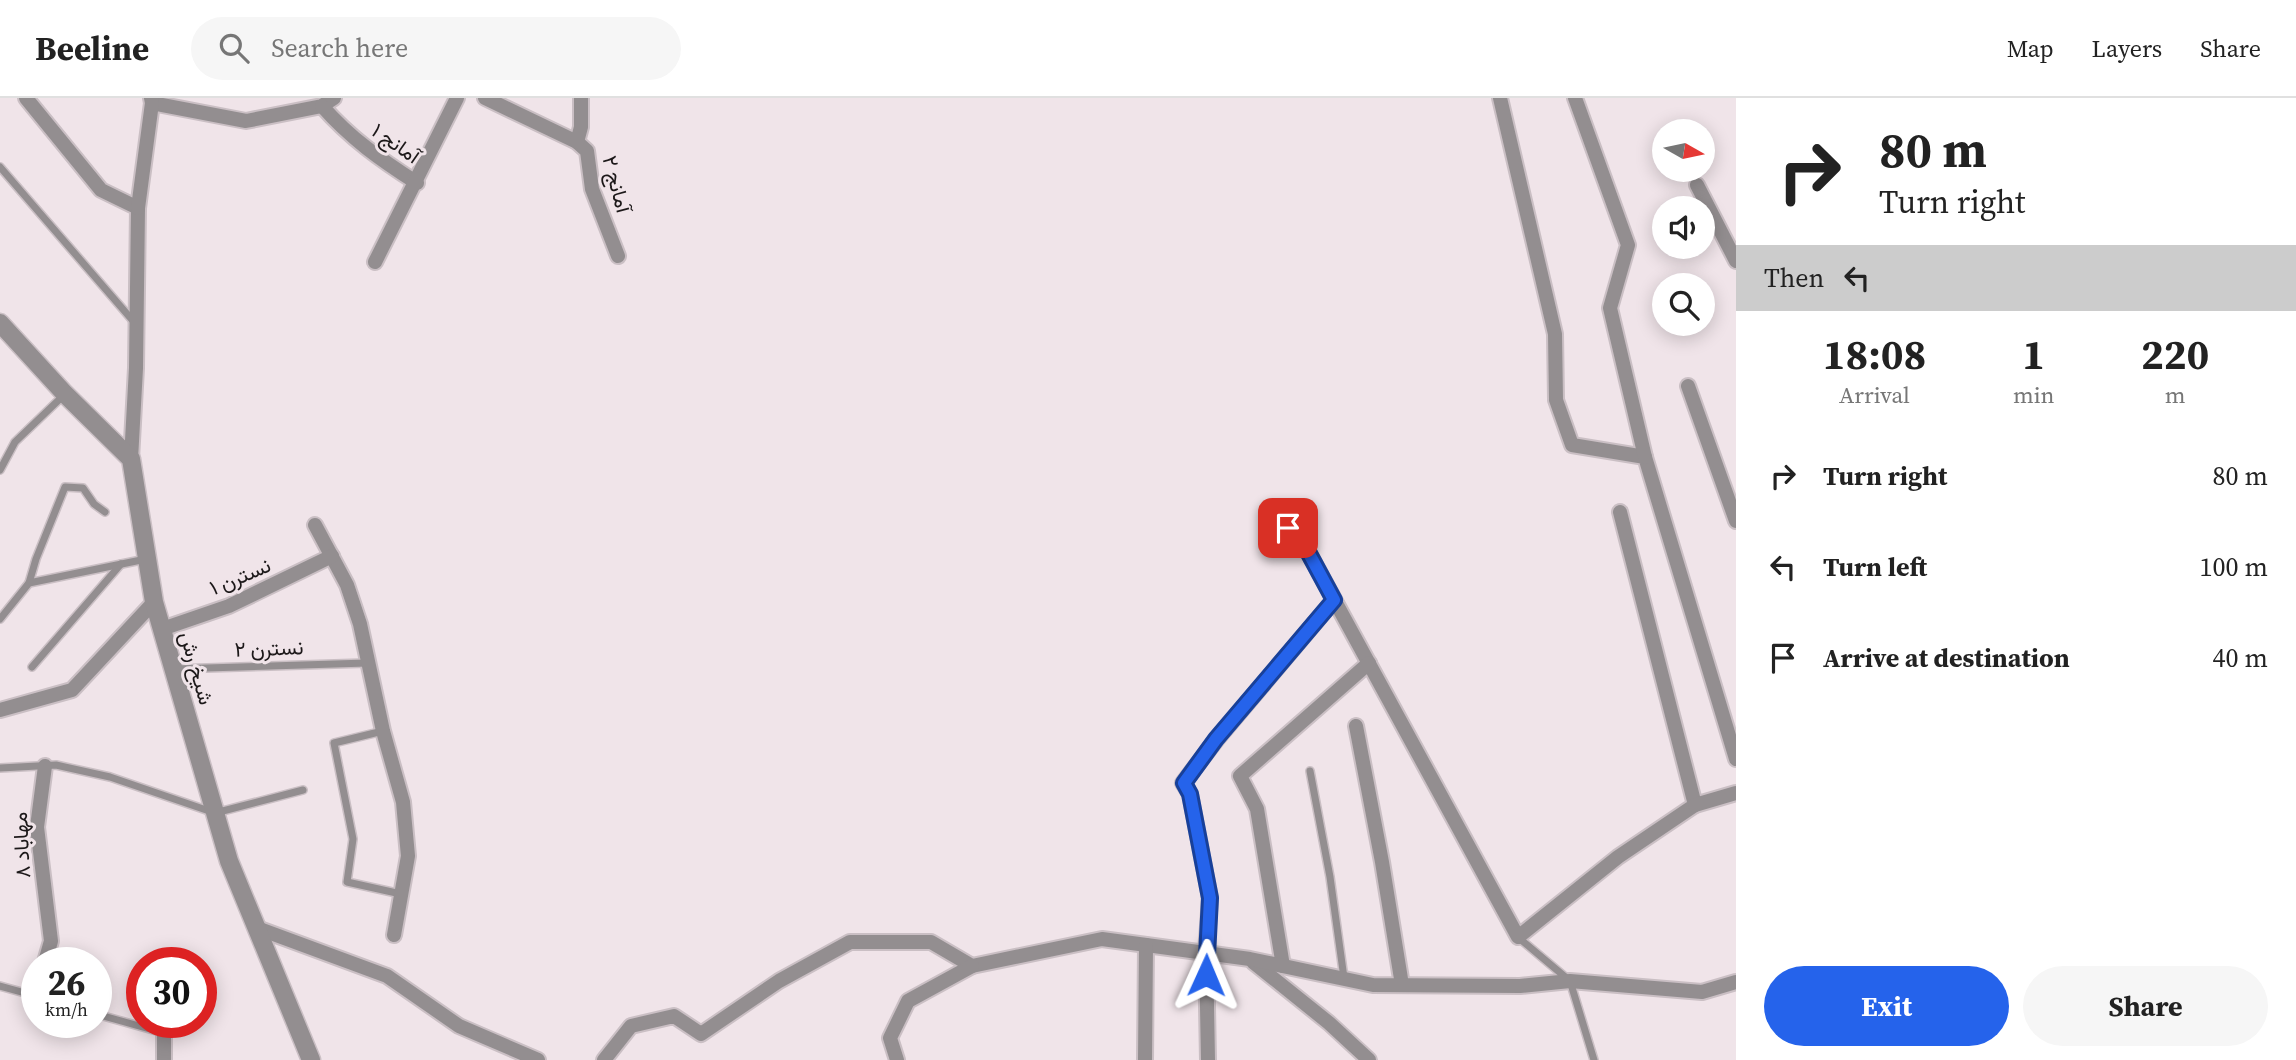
<!DOCTYPE html>
<meta charset="utf-8">
<style>
:root{--surface:#fff;--page:#f6f6f6;--text:#222;--muted:#767676;--line:#e0e0e0;--accent:#2563eb}
body{margin:0;font-family:"Source Serif 4",Vazirmatn,serif;background:var(--page);color:var(--text);height:100vh;display:flex;flex-direction:column;font-size:26px;white-space:nowrap}
*{box-sizing:border-box;margin:0}
p{font-size:23px;color:var(--muted)}
.icon{flex:none;width:38px;height:38px;fill:none;stroke:currentColor;stroke-width:2;stroke-linecap:round;stroke-linejoin:round}
.map{position:relative;flex:1;overflow:hidden}
.drawer{display:flex;flex-direction:column;background:var(--surface);width:560px}
.drawer>*{flex:none}
.hud{background:#fff;color:var(--text);overflow:hidden}
.needle{width:46px;rotate:99deg}
.tools{position:absolute;left:1652px;top:21px;display:grid;gap:14px}
.tools a{display:grid;place-items:center;width:63px;height:63px;border-radius:50%;background:var(--surface);box-shadow:0 4px 18px #0003;font-size:35px}
.speed{position:absolute;left:21px;top:849px;display:flex;gap:14px;font-size:35px;font-weight:700;text-align:center}
.speed>*{display:grid;place-content:center;width:91px;height:91px;border-radius:50%;background:var(--surface);box-shadow:0 4px 18px #0003;line-height:1}
.speed small{font-size:18px;font-weight:400}
.speed .limit{border:10px solid #d22;background:#fff;color:#111}
.pin{position:absolute;display:grid;place-items:center;width:60px;height:60px;color:#fff;margin:-30px;border-radius:14px;box-shadow:0 4px 10px #0006}
.me{position:absolute;width:77px;margin:-38px;rotate:1deg;stroke-linejoin:round;filter:drop-shadow(0 0 5px #0008)}
.turn{display:flex;align-items:center;gap:24px;height:147px;padding:0 28px;font-size:32px}
.turn .icon{width:91px;height:91px;stroke-width:2.5}
.turn b{display:block;font-size:49px;line-height:60px}
.then{display:flex;align-items:center;height:66px;padding:0 28px;background:#0003;gap:14px;font-size:26px}
.eta{display:flex;justify-content:space-evenly;align-items:center;height:119px;text-align:center}
.eta b{font-size:42px;font-weight:700;line-height:49px}
.primary-button{display:flex;gap:14px;margin-top:auto;padding:14px 28px}
.primary-button a{flex:1;height:80px;border-radius:42px;background:var(--accent);color:#fff;font-size:28px;font-weight:700;line-height:80px;text-align:center}
.primary-button a+a{background:var(--page);color:var(--text)}
ul{padding:0;list-style:none}
li{display:flex;align-items:center;gap:21px;height:91px;padding:0 28px}
li div{flex:1}
li b{display:block;font-size:26px}
li em{font-style:normal}
header{display:flex;align-items:center;gap:42px;box-sizing:border-box;height:98px;padding:0 35px;background:var(--surface);border-bottom:2px solid var(--line)}
header strong{font-size:33px}
nav{display:flex;gap:38px;margin-inline-start:auto;font-size:24px}
.search{width:490px;height:63px;background:var(--page);display:flex;align-items:center;gap:18px;box-sizing:border-box;padding:0 24px;border-radius:38px;color:var(--muted);font-size:26px}
main{display:flex;flex:1;min-height:0}
.map>svg:first-child{display:block}
</style>
<header>
<strong>Beeline</strong>
<div class="search"><svg class="icon" aria-label="search" viewBox="0 0 24 24"><circle cx="10" cy="10" r="6"/><path d="M15 15l6 6"/></svg>Search here</div>
<nav><a>Map</a><a>Layers</a><a>Share</a></nav>
</header>
<main>
<div class="map">
<svg width="1736" height="962" viewBox="0 0 1736 962">
<rect width="100%" height="100%" fill="#f0e4e9"/>
<g fill="none" stroke-linecap="round" stroke-linejoin="round">
<defs>
<g id="service">
<polyline points="0,69 134,224"/>
<polyline points="0,372 15,344 65,296"/>
<polyline points="29,485 36,461 65,389 83,390 94,406 105,414"/>
<polyline points="0,521 29,485 146,461"/>
<polyline points="32,569 121,466"/>
<polyline points="174,571 367,565"/>
<polyline points="383,633 334,645 353,741 347,784 401,796"/>
<polyline points="0,670 56,667 110,679 215,715 303,692"/>
<polyline points="1310,673 1330,779 1344,880"/>
<polyline points="1519,840 1570,883 1594,962"/>
<polyline points="0,888 36,898"/>
<polyline points="96,916 164,935"/>
</g>
<g id="minor">
<polyline points="26,0 101,92 138,110 136,270 131,361"/>
<polyline points="485,0 577,44 587,53 592,91 618,158"/>
<polyline points="1500,0 1555,236 1556,302 1572,347 1645,359 1736,661"/>
<polyline points="1575,0 1628,147 1610,210 1645,359"/>
<polyline points="152,5 246,23 322,8 334,0"/>
<path d="M322 8C350 40 381 62 417 85"/>
<polyline points="577,44 581,29 581,0"/>
<polyline points="1697,87 1736,163"/>
<polyline points="138,110 152,5 151,0"/>
<polyline points="375,164 457,0"/>
<polyline points="1688,288 1736,423"/>
<polyline points="315,427 347,487 360,526 383,633 403,704 408,758 394,837"/>
<polyline points="1288,430 1306,450 1518,839 1618,759 1695,707 1620,414"/>
<polyline points="162,531 229,508 332,458"/>
<polyline points="0,612 72,592 154,504"/>
<polyline points="1356,628 1382,764 1402,887"/>
<polyline points="45,668 37,729 51,843 45,864"/>
<polyline points="1695,707 1736,695"/>
<polyline points="257,830 387,878 459,928 538,962"/>
<polyline points="1253,864 1329,925 1369,962"/>
<polyline points="1283,868 1257,711 1240,678 1369,565"/>
<polyline points="36,898 37,894"/>
<polyline points="164,962 164,936"/>
<polyline points="604,962 631,928 674,918 701,936 779,883 850,844 931,844 972,868 1102,841 1250,861 1373,887 1520,888 1570,883 1702,894 1736,884"/>
<polyline points="897,962 890,940 908,903 972,868"/>
<polyline points="1145,962 1146,847"/>
<polyline points="1208,962 1206,855 1210,800 1190,696 1183,685 1217,641 1334,502"/>
</g>
<polyline id="tertiary" points="0,225 65,296 131,361 154,504 229,763 311,962"/>
</defs>
<!-- service casing -->
<use href="#service" stroke="#cabfc4" stroke-width="10"/>
<!-- minor casing -->
<use href="#minor" stroke="#cabfc4" stroke-width="18"/>
<!-- tertiary casing -->
<use href="#tertiary" stroke="#cabfc4" stroke-width="21"/>
<!-- service -->
<use href="#service" stroke="#938e90" stroke-width="7"/>
<!-- minor -->
<use href="#minor" stroke="#938e90" stroke-width="14"/>
<!-- tertiary -->
<use href="#tertiary" stroke="#938e90" stroke-width="18"/>
</g>
<g fill="none" stroke-linecap="round" stroke-linejoin="round">
<defs>
<polyline id="route" points="1206,877 1210,800 1190,696 1184,685 1216,641 1334,502 1306,450 1288,430"/>
</defs>
<!-- route casing -->
<use href="#route" stroke="#184099" stroke-width="18"/>
<!-- route -->
<use href="#route" stroke="#2563eb" stroke-width="12"/>
</g>
<g text-anchor="middle" dominant-baseline="central" stroke-width="6" stroke-linejoin="round" paint-order="stroke">
<!-- street labels -->
<g font-size="21" fill="#1c1819" stroke="#f0e4e9">
<text transform="translate(396 45) rotate(35)">آمانج ۱</text>
<text transform="translate(617 86) rotate(75)">آمانج ۲</text>
<text transform="translate(240 478) rotate(-23)">نسترن ۱</text>
<text transform="translate(269 550) rotate(-2)">نسترن ۲</text>
<text transform="translate(197 570) rotate(74)">شیخ رش</text>
<text transform="translate(21 747) rotate(-93)">مهاباد ۸</text>
</g>
</g>
</svg>
<div class="tools">
<a><svg class="needle" viewBox="-14 -14 28 28"><path d="M0-13l5 13h-10z" fill="#e53935"/><path d="M0 13l5-13h-10z" fill="#767676"/></svg></a>
<a><svg class="icon" aria-label="sound" viewBox="0 0 24 24"><path d="M4 9h4l5-4v14l-5-4H4zM17 9q2 3 0 6"/></svg></a>
<a><svg class="icon" aria-label="search" viewBox="0 0 24 24"><circle cx="10" cy="10" r="6"/><path d="M15 15l6 6"/></svg></a>
</div>
<div class="speed"><div>26<small>km/h</small></div><div class="limit">30</div></div>
<div class="pin" style="left:1288px;top:430px;background:#d93025"><svg class="icon" aria-label="arrive" viewBox="0 0 24 24"><path d="M6 21V4h12l-3 4 3 4H6"/></svg></div>
<svg class="me" style="left:1206px;top:877px" viewBox="-20 -20 40 40"><path d="M0-17L14 15 0 8-14 15z" fill="#2563eb" stroke="#fff" stroke-width="4"/></svg>
</div>
<section class="drawer">
<div class="hud">
<div class="turn"><svg class="icon" aria-label="right" viewBox="0 0 24 24"><path d="M7 20v-9h11M14 6l5 5-5 5"/></svg><div><b>80 m</b>Turn right</div></div>
<div class="then">Then<svg class="icon" aria-label="left" viewBox="0 0 24 24"><path d="M17 20v-9H6M10 6l-5 5 5 5"/></svg></div>
</div>
<div class="eta">
<div><b>18:08</b><p>Arrival</p></div>
<div><b>1</b><p>min</p></div>
<div><b>220</b><p>m</p></div>
</div>
<ul>
<li><svg class="icon" aria-label="right" viewBox="0 0 24 24"><path d="M7 20v-9h11M14 6l5 5-5 5"/></svg><div><b>Turn right</b></div><em>80 m</em></li>
<li><svg class="icon" aria-label="left" viewBox="0 0 24 24"><path d="M17 20v-9H6M10 6l-5 5 5 5"/></svg><div><b>Turn left</b></div><em>100 m</em></li>
<li><svg class="icon" aria-label="arrive" viewBox="0 0 24 24"><path d="M6 21V4h12l-3 4 3 4H6"/></svg><div><b>Arrive at destination</b></div><em>40 m</em></li>
</ul>
<div class="primary-button"><a>Exit</a><a>Share</a></div>
</section>
</main>
